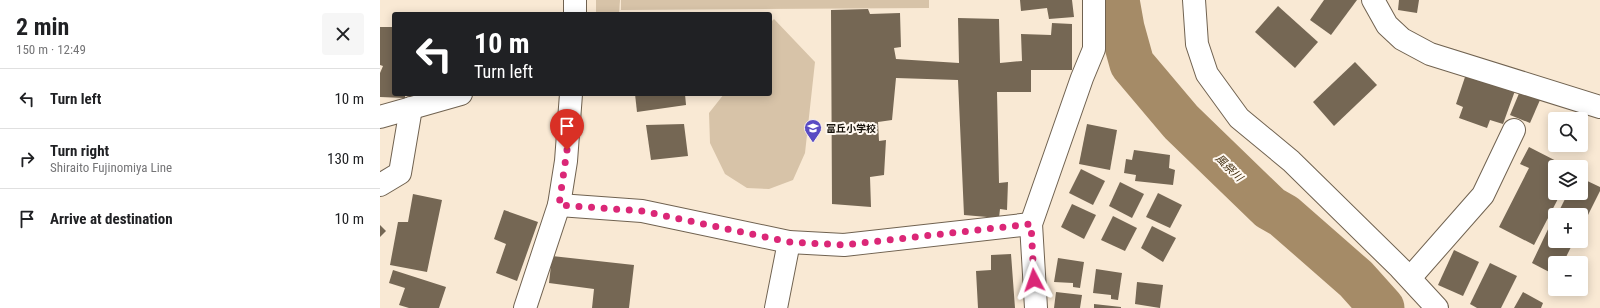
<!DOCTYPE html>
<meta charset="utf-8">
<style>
:root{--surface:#fff;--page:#f6f6f6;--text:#202124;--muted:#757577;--line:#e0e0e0}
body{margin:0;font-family:"Roboto Condensed","Noto Sans JP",sans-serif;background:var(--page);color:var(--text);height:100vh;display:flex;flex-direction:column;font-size:15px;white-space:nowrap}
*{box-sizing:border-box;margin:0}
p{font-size:13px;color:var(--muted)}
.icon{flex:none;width:22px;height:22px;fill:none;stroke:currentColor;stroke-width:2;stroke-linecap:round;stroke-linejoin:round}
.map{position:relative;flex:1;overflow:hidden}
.sheet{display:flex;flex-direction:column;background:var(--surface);width:380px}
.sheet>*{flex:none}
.banner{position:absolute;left:12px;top:12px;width:380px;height:84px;border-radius:4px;box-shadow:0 2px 10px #0003;background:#202124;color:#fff;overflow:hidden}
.buttons{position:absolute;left:1168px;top:112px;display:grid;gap:8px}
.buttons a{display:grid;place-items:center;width:40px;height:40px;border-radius:4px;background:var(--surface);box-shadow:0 2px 10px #0003;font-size:20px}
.pin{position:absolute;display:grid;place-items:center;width:34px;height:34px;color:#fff;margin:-41px -17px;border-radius:50% 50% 50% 0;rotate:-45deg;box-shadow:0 0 4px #0007}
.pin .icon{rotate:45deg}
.me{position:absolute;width:44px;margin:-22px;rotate:356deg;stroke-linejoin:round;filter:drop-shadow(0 0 3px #0008)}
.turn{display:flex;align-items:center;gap:14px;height:84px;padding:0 16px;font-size:18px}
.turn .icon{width:52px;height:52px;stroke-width:2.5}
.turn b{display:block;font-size:28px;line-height:34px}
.round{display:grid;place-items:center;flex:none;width:42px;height:42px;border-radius:4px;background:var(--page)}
.summary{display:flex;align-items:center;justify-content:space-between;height:68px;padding:0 16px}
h1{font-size:24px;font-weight:700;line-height:30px}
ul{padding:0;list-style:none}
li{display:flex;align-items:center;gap:12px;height:60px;padding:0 16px;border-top:1px solid var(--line)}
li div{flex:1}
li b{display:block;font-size:15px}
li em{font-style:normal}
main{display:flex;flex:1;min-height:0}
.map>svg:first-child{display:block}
</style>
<main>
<section class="sheet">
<div class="summary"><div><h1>2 min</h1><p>150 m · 12:49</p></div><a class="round"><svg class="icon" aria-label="close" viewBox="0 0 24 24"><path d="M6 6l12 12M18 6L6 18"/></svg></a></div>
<ul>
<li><svg class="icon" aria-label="left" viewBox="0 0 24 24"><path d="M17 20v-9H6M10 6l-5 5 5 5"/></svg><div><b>Turn left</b></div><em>10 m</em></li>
<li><svg class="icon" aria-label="right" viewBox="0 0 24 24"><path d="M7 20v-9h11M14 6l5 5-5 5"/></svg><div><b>Turn right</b><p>Shiraito Fujinomiya Line</p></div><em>130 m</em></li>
<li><svg class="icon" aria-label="arrive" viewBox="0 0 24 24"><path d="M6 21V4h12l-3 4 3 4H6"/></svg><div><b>Arrive at destination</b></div><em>10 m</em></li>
</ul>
</section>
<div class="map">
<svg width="1220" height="308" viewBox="0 0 1220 308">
<rect width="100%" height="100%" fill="#f9e9d4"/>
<!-- green -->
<g fill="#d7c3a8">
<polygon points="216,0 240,0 239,14 216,14"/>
<polygon points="241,0 549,0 549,8 241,10"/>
<polygon points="394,19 435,62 425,153 413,180 389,189 367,188 345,174 330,143 329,113 344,94 390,94 390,23"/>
</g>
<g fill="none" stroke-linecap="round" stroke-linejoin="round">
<!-- river -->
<polyline stroke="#a58b67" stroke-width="45" points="737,0 742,28 752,64 801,122 890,208 904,216 976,279 1002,308"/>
</g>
<!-- building -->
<g fill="#756754">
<polygon points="640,0 692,0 694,17 669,19 667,8 641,11"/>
<polygon points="944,0 977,0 951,35 930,20"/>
<polygon points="1019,0 1039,0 1037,13 1018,10"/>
<polygon points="898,6 938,42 915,68 875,32"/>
<polygon points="488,9 490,14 520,13 521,47 514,48 516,59 579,63 578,18 619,19 620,63 642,61 641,34 671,35 672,23 692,24 692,70 651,70 651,92 617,92 619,183 628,182 627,210 620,209 619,218 584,215 578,80 516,78 512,120 498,122 499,141 506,140 504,175 490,177 491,207 452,204 451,10"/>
<polygon points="0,27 14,27 14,94 25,94 25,98 0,97 0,73 3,66 0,65"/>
<polygon points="975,62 997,85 954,126 933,102"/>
<polygon points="1087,71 1136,88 1123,124 1110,120 1107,128 1079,118 1083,107 1076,104"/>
<polygon points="1140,91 1160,100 1150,123 1130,115"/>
<polygon points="255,94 305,94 306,105 257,112"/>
<polygon points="304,124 308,156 271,160 266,125"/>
<polygon points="707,124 737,130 730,170 699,164"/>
<polygon points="1149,147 1188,167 1175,167 1175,193 1181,193 1154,245 1119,227 1149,168 1140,164"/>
<polygon points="754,150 790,155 789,168 795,170 793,185 755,181 756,175 744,173 746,159 752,160"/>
<polygon points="701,169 725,181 713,205 689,193"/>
<polygon points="1201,178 1220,187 1220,191 1201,229 1201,215 1177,215 1188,193 1201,193"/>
<polygon points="740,182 764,194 752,218 729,206"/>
<polygon points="778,193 802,205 790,228 766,217"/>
<polygon points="33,194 62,200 47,272 10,265 18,222 28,222"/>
<polygon points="692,204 716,215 704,239 681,227"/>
<polygon points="124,210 158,222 137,281 116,273 126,244 114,239"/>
<polygon points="733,216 757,228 745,251 721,240"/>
<polygon points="1171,223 1175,225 1175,241 1194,241 1183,263 1175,263 1175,275 1152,263"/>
<polygon points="0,225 6,231 0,237"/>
<polygon points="772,226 796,238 783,262 761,248"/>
<polygon points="1074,250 1099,262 1083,296 1058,285"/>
<polygon points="631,254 635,308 598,308 596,271 611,270 611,255"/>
<polygon points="172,256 254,265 249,308 212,308 214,289 169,283"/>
<polygon points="678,258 704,262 700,288 693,287 693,283 674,282"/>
<polygon points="1110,263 1137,276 1121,308 1097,308 1090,304"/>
<polygon points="716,269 742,273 738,300 731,299 731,295 713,293"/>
<polygon points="13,270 66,287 59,308 29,308 19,305 25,288 9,283"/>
<polygon points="757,282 783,285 780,308 755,304"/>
<polygon points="676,292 702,295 700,308 674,308"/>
<polygon points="1143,292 1163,303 1161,308 1134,308"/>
<polygon points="714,304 741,307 741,308 714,308"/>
</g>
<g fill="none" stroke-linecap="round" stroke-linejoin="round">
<defs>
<g id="minor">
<polyline points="814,0 817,44 827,74 859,118 911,161 1020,268 1057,308"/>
<polyline points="993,0 1007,25 1022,39 1050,54 1220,107"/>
<polyline points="0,117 81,94"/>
<polyline points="0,185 20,173 31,108"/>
<polyline points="179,205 262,211 409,242 464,245 651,224"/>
<polyline points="1030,278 1103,195 1134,130"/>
<polyline points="396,308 409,242"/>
<polyline points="656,308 651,224 702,78 714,49 714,0"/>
</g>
<g id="secondary">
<polyline points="195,14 195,0"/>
<polyline points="145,308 179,205 186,161 191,94"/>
</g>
</defs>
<!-- minor casing -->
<use href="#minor" stroke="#706250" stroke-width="24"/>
<!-- secondary casing -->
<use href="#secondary" stroke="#706250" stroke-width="24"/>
<!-- minor -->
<use href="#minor" stroke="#fff" stroke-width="22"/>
<!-- secondary -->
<use href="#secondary" stroke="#fff" stroke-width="22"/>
</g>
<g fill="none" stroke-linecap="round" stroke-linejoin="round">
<!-- route -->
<polyline stroke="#db2777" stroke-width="7" stroke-dasharray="0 12.6" points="187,150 179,205 262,211 409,242 464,245 651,224 654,280"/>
</g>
<!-- icons -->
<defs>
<symbol id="school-pin" viewBox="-11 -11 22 30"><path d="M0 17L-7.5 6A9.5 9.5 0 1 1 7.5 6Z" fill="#594bc3" stroke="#fff8f0"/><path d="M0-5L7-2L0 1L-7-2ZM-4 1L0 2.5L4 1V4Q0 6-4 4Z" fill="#fff"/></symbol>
</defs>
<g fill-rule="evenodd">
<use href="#school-pin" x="423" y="118" width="20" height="27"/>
</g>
<g text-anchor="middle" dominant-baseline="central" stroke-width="4" stroke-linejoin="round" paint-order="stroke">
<!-- poi labels -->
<g font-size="10" font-weight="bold" fill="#161109" stroke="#fff8f0" text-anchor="start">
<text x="446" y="128">富丘小学校</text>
</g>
<!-- water labels -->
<g font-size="11" font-style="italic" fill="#3d290a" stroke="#fff8f0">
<text transform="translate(849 168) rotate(44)">風祭川</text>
</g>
</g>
</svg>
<div class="buttons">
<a><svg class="icon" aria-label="search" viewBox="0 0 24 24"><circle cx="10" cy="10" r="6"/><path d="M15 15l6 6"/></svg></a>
<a><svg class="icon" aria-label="layers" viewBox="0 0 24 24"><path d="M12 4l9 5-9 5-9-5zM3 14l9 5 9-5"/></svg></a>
<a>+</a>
<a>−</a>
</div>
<div class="pin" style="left:187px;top:150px;background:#d93025"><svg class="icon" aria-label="arrive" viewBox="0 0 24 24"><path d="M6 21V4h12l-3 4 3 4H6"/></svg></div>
<svg class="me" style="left:654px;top:280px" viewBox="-20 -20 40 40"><path d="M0-17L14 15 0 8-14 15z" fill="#db2777" stroke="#fff" stroke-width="4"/></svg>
<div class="banner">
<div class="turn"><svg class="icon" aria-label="left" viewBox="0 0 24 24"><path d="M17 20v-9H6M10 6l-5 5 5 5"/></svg><div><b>10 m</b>Turn left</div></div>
</div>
</div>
</main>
